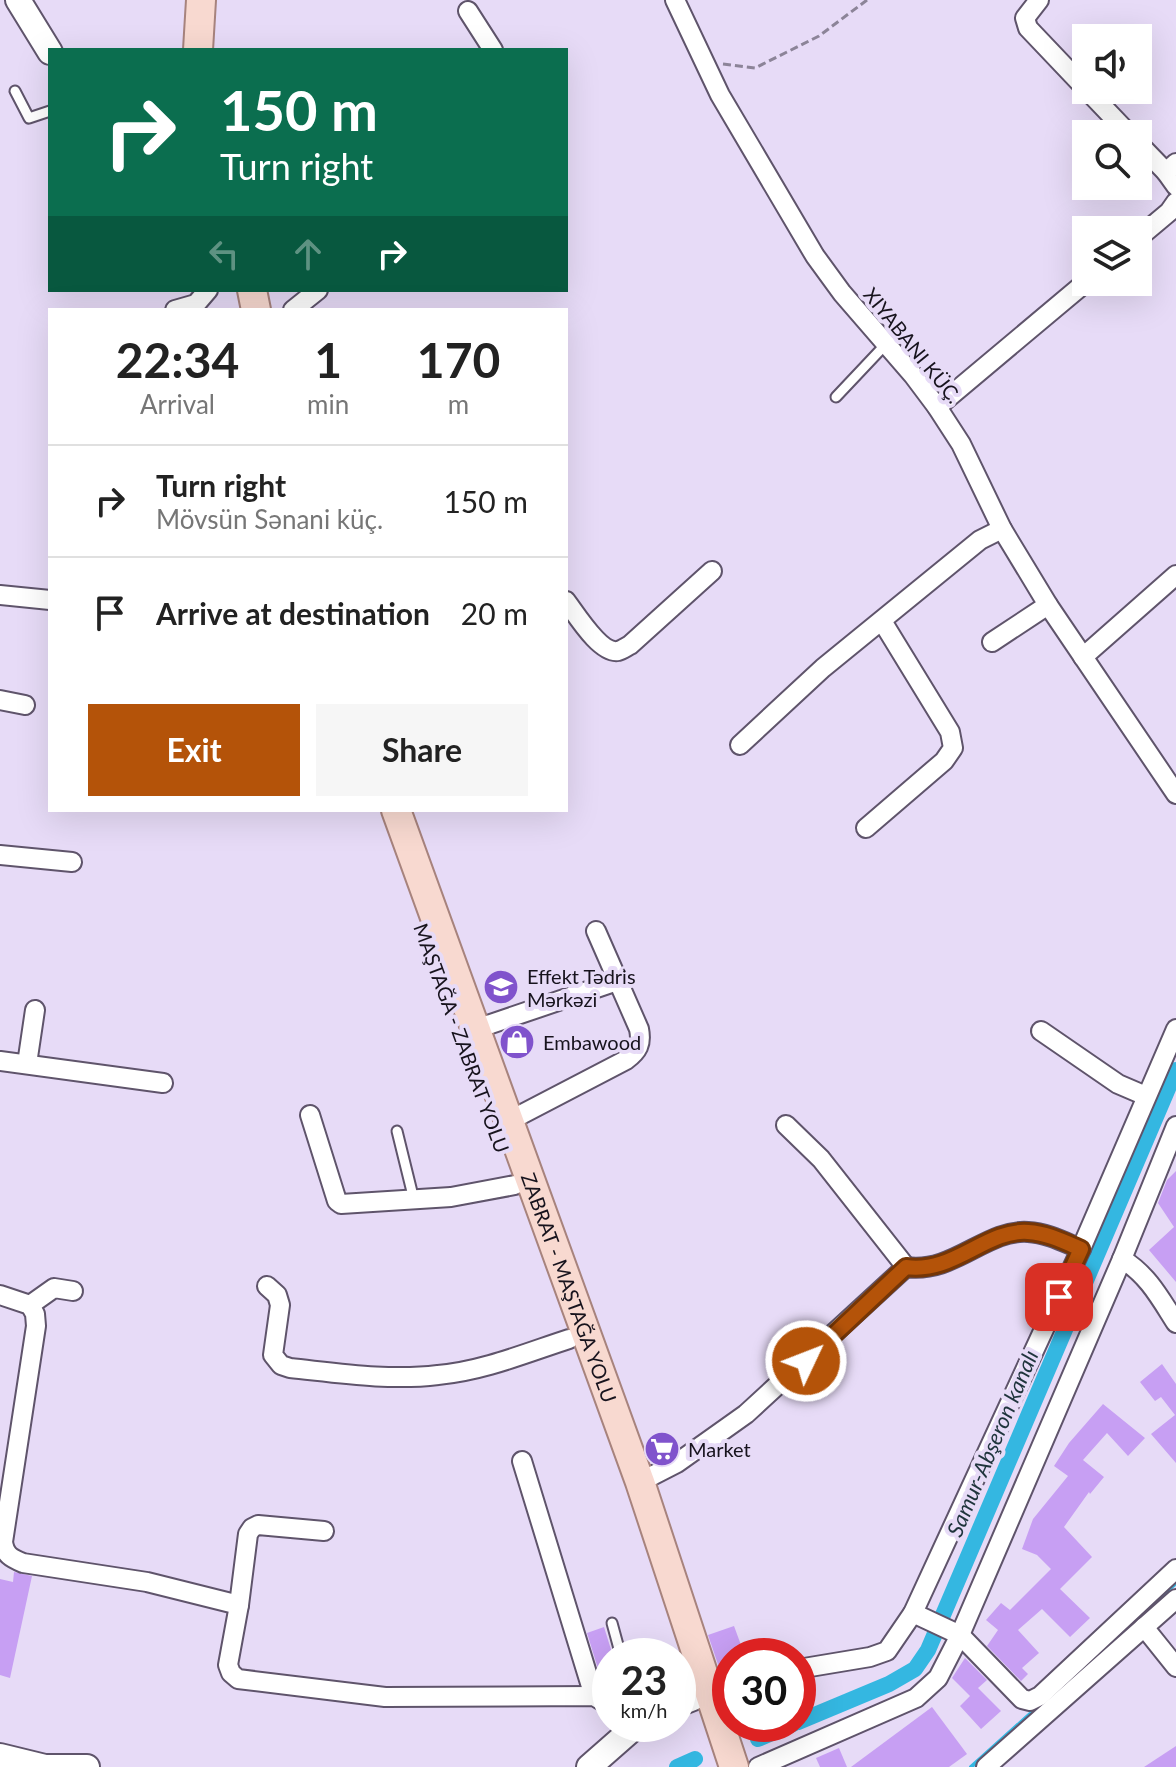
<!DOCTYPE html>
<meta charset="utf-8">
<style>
:root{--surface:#fff;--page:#f6f6f6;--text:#222;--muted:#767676;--line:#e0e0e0;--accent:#b45309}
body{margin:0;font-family:Lato,sans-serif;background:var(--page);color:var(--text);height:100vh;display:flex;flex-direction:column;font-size:30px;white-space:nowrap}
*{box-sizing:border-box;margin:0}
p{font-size:26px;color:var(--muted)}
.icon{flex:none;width:44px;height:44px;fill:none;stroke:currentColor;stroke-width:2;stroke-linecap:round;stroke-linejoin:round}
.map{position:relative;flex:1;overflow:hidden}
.sheet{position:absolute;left:48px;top:308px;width:520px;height:504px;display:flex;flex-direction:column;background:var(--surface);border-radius:0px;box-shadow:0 8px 32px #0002}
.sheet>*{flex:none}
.hud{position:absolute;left:48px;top:48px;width:520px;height:244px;border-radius:0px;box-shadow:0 8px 32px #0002;background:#0b6e4f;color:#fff;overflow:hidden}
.tools{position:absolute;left:1072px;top:24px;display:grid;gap:16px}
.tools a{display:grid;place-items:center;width:80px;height:80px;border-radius:0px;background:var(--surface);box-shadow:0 8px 32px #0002;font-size:40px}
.speed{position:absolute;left:592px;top:1638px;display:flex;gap:16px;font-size:40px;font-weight:700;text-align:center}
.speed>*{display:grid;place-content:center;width:104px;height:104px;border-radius:50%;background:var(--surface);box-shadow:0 8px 32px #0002;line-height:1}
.speed small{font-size:20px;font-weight:400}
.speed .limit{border:12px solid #d22;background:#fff;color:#111}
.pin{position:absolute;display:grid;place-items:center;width:68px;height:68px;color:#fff;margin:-34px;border-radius:16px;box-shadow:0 4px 12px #0006}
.me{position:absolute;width:88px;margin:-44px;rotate:47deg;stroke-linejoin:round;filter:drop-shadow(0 0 6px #0008)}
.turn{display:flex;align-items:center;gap:28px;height:168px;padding:0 40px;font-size:36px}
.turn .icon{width:104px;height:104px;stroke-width:2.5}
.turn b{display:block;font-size:56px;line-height:68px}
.lanes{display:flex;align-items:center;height:76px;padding:0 40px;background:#0003;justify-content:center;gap:40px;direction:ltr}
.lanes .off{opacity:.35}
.eta{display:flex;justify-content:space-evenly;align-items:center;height:136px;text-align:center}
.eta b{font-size:48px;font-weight:700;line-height:56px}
.action{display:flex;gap:16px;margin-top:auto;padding:16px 40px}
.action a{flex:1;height:92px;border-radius:0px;background:var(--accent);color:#fff;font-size:32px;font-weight:700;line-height:92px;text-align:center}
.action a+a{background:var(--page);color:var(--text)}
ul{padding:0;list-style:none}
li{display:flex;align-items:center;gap:24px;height:112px;padding:0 40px;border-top:2px solid var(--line)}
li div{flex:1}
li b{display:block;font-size:30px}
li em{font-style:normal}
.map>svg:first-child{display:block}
</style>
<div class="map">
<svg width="1176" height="1767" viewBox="0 0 1176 1767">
<rect width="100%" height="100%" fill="#e7dbf7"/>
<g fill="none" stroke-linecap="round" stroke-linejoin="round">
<!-- stream -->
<g stroke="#34b7e1" stroke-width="4">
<polyline points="1124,1630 1176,1583"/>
<polyline points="971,1767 1040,1705"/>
</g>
<!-- canal -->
<g stroke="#34b7e1" stroke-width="16">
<polyline points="798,1722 889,1684 915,1669 928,1650 1176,1070"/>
<polyline points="758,1739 793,1724"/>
<polyline points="677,1767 695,1759"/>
</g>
</g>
<!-- building -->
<g fill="#c79ff3">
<polygon points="1176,1171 1176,1282 1149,1250 1174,1227 1158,1203 1167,1180"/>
<polygon points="1162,1364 1176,1384 1176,1463 1151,1434 1175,1415 1161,1397 1155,1401 1140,1382"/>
<polygon points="1103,1404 1145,1438 1128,1456 1107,1433 1083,1460 1104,1477 1090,1494 1089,1492 1064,1527 1092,1557 1060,1589 1090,1618 1070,1637 1042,1609 1018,1630 1039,1653 1022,1668 1028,1674 1021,1681 987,1646 998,1630 986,1620 1001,1603 1010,1610 1051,1569 1037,1555 1022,1549 1033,1519 1068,1476 1054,1466 1069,1443"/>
<polygon points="14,1572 32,1576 10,1678 0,1675 0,1579 13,1582"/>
<polygon points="734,1626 745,1656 730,1656 730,1674 722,1676 708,1635"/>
<polygon points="604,1627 613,1656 610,1656 610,1692 604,1688 587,1633"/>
<polygon points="965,1658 987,1680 978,1688 1001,1711 981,1729 960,1706 970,1696 952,1678"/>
<polygon points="932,1707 967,1754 949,1767 851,1767"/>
<polygon points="1176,1746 1176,1767 1144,1767"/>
<polygon points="839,1748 847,1767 820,1767 816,1758"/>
</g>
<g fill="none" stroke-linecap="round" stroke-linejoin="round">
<defs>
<g id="lane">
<polyline points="15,91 29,118 50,111"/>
<polyline points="836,397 886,344"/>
<polyline points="397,1131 414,1200"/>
<polyline points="612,1623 621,1656"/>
</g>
<g id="street">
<polyline points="675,0 720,95 815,256 842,293 913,375 937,407 961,444 1002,529 1048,605 1176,794"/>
<polyline points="1039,0 1025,18 1028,28 1086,89"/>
<polyline points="468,11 493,50"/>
<polyline points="1087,90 1129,134"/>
<polyline points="1138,143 1166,172"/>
<polyline points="1176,163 1166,172 1176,186"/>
<polyline points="1138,238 1169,212 1176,202"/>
<polyline points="175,310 196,304 208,290"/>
<polyline points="293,310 318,290"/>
<polyline points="937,407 1086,282"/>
<polyline points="0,595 50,600"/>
<path d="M566 601C576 614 600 654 618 651 622 650 626 647 630 645L712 571"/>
<polyline points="992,642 1048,605"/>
<polyline points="1083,657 1176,575"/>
<polyline points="0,700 25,705"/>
<polyline points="740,745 823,668 980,540 1002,529"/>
<polyline points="866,828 944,761 953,748 950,732 882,621"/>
<polyline points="0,855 72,862"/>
<polyline points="476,1029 620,980"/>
<polyline points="1041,1031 1118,1084 1146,1096"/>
<polyline points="0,1061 163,1083"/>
<polyline points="27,1064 35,1010"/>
<polyline points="310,1115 337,1201 341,1204 451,1197 515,1185"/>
<path d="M509 1121 626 1060C638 1051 642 1044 639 1029L596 931"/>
<path d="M1122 1259C1148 1275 1160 1298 1176 1323"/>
<path d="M906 1267C954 1274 986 1229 1028 1232 1047 1233 1064 1242 1081 1249"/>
<path d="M267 1286 277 1295 280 1305 273 1355 281 1365 290 1368C338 1373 389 1381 438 1375 483 1371 526 1353 569 1339"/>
<path d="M0 1295 30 1305 35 1314 36 1326 3 1542C5 1555 11 1558 23 1563L147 1582 239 1605 228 1665 231 1673 238 1679 385 1697 594 1696 610 1706"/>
<polyline points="30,1305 54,1288 73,1291"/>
<polyline points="522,1461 594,1696"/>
<polyline points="640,1482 677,1463 746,1414 906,1267 821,1159 786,1125"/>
<polyline points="239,1605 248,1534 252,1528 258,1525 324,1531"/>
<polyline points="913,1613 960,1635 1022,1699 1030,1701 1040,1696 1176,1569"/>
<polyline points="1144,1627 1176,1667"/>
<polyline points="798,1669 870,1657 887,1651 913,1613 1081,1249 1176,1029"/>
<polyline points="711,1692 730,1686"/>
<polyline points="758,1767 916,1698 938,1678 960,1635 1122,1259 1176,1126"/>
<polyline points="986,1767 1176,1599"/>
</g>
<g id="secondary">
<polyline points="18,0 50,52"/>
<polyline points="678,1704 693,1698"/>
<polyline points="0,1756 45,1767 87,1767"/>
<polyline points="589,1767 638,1724"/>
</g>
<g id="primary">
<polyline points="198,50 201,0"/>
<polyline points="252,290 256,310"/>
<path id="s1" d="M396 810 640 1482 734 1767"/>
</g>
</defs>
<!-- lane casing -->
<use href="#lane" stroke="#5f546b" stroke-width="13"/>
<!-- street casing -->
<use href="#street" stroke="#5f546b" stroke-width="22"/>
<!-- secondary casing -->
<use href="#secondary" stroke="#5f546b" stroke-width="28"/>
<!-- primary casing -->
<use href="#primary" stroke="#a7837d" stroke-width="32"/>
<!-- path -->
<polyline stroke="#8c8498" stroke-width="3" stroke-dasharray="8 4" stroke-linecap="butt" points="723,64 755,68 819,36 867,0"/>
<!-- lane -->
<use href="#lane" stroke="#fff" stroke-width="9"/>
<!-- street -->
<use href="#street" stroke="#fff" stroke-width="18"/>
<!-- secondary -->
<use href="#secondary" stroke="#fff" stroke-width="24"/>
<!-- primary -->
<use href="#primary" stroke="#f8d9d0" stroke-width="28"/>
</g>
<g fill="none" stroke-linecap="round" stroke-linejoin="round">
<defs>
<path id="route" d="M806 1361 906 1267C954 1274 986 1229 1028 1232 1047 1233 1065 1242 1081 1249L1059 1297"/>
</defs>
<!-- route casing -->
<use href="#route" stroke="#753606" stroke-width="20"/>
<!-- route -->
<use href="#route" stroke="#b45309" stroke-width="14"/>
</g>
<!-- icons -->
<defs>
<symbol id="university-disc" viewBox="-11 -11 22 22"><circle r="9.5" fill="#8053cc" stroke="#e7dbf7"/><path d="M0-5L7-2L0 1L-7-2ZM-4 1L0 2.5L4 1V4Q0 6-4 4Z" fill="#fff"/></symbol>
<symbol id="shop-disc" viewBox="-11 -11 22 22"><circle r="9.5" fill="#8053cc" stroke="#e7dbf7"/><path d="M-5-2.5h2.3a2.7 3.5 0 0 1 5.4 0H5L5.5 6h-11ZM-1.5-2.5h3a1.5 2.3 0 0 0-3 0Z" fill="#fff"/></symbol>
<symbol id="supermarket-disc" viewBox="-11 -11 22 22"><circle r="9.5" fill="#8053cc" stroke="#e7dbf7"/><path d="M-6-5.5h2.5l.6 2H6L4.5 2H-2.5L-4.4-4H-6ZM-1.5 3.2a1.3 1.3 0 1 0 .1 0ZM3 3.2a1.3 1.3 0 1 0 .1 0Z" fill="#fff"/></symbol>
</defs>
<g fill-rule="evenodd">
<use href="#university-disc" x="481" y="967" width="40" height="40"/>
<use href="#shop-disc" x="497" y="1022" width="40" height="40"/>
<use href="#supermarket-disc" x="642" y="1429" width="40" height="40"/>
</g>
<g text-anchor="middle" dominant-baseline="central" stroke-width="8" stroke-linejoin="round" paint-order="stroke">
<!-- street labels -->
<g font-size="20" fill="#17131d" stroke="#e7dbf7">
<text transform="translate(913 345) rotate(51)">XIYABANI KÜÇ.</text>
<text transform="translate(462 1038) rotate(70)">MAŞTAĞA - ZABRAT YOLU</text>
<text stroke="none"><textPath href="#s1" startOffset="508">ZABRAT - MAŞTAĞA YOLU</textPath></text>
</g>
<!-- poi labels -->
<g font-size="20" fill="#17131d" stroke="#e7dbf7" text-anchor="start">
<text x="527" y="976">Effekt Tədris<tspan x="527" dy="23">Mərkəzi</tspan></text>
<text x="543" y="1042">Embawood</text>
<text x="688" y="1449">Market</text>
</g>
<!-- water labels -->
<g font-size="22" font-style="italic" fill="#1f343c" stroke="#e7dbf7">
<text transform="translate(992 1443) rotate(-67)">Samur-Abşeron kanalı</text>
</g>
</g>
</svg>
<div class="tools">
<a><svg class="icon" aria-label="sound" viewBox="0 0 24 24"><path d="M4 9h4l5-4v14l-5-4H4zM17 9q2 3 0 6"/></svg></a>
<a><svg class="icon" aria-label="search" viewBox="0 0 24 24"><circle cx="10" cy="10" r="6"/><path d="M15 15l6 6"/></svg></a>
<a><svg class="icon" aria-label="layers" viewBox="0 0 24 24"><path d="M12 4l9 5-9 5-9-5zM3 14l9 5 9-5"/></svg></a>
</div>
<div class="speed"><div>23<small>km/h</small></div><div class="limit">30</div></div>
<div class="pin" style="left:1059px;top:1297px;background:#d93025"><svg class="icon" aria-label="arrive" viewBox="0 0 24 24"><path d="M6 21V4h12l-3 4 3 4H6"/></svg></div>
<svg class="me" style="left:806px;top:1361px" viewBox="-20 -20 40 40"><circle r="17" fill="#b45309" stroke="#fff" stroke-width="3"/><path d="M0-11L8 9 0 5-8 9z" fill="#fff"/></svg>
<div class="hud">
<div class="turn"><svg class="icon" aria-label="right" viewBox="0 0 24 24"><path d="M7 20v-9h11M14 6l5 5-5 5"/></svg><div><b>150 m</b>Turn right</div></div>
<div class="lanes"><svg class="icon off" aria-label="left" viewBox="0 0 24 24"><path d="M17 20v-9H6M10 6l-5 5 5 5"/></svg><svg class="icon off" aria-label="ahead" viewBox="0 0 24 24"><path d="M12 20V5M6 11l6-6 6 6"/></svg><svg class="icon" aria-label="right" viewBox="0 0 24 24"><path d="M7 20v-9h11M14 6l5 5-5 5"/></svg></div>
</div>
<section class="sheet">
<div class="eta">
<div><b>22:34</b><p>Arrival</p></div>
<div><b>1</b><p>min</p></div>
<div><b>170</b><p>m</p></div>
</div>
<ul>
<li><svg class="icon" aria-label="right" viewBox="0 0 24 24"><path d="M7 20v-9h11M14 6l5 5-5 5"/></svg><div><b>Turn right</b><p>Mövsün Sənani küç.</p></div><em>150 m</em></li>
<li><svg class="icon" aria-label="arrive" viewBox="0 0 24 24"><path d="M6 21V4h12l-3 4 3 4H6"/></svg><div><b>Arrive at destination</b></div><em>20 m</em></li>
</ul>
<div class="action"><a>Exit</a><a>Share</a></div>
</section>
</div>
